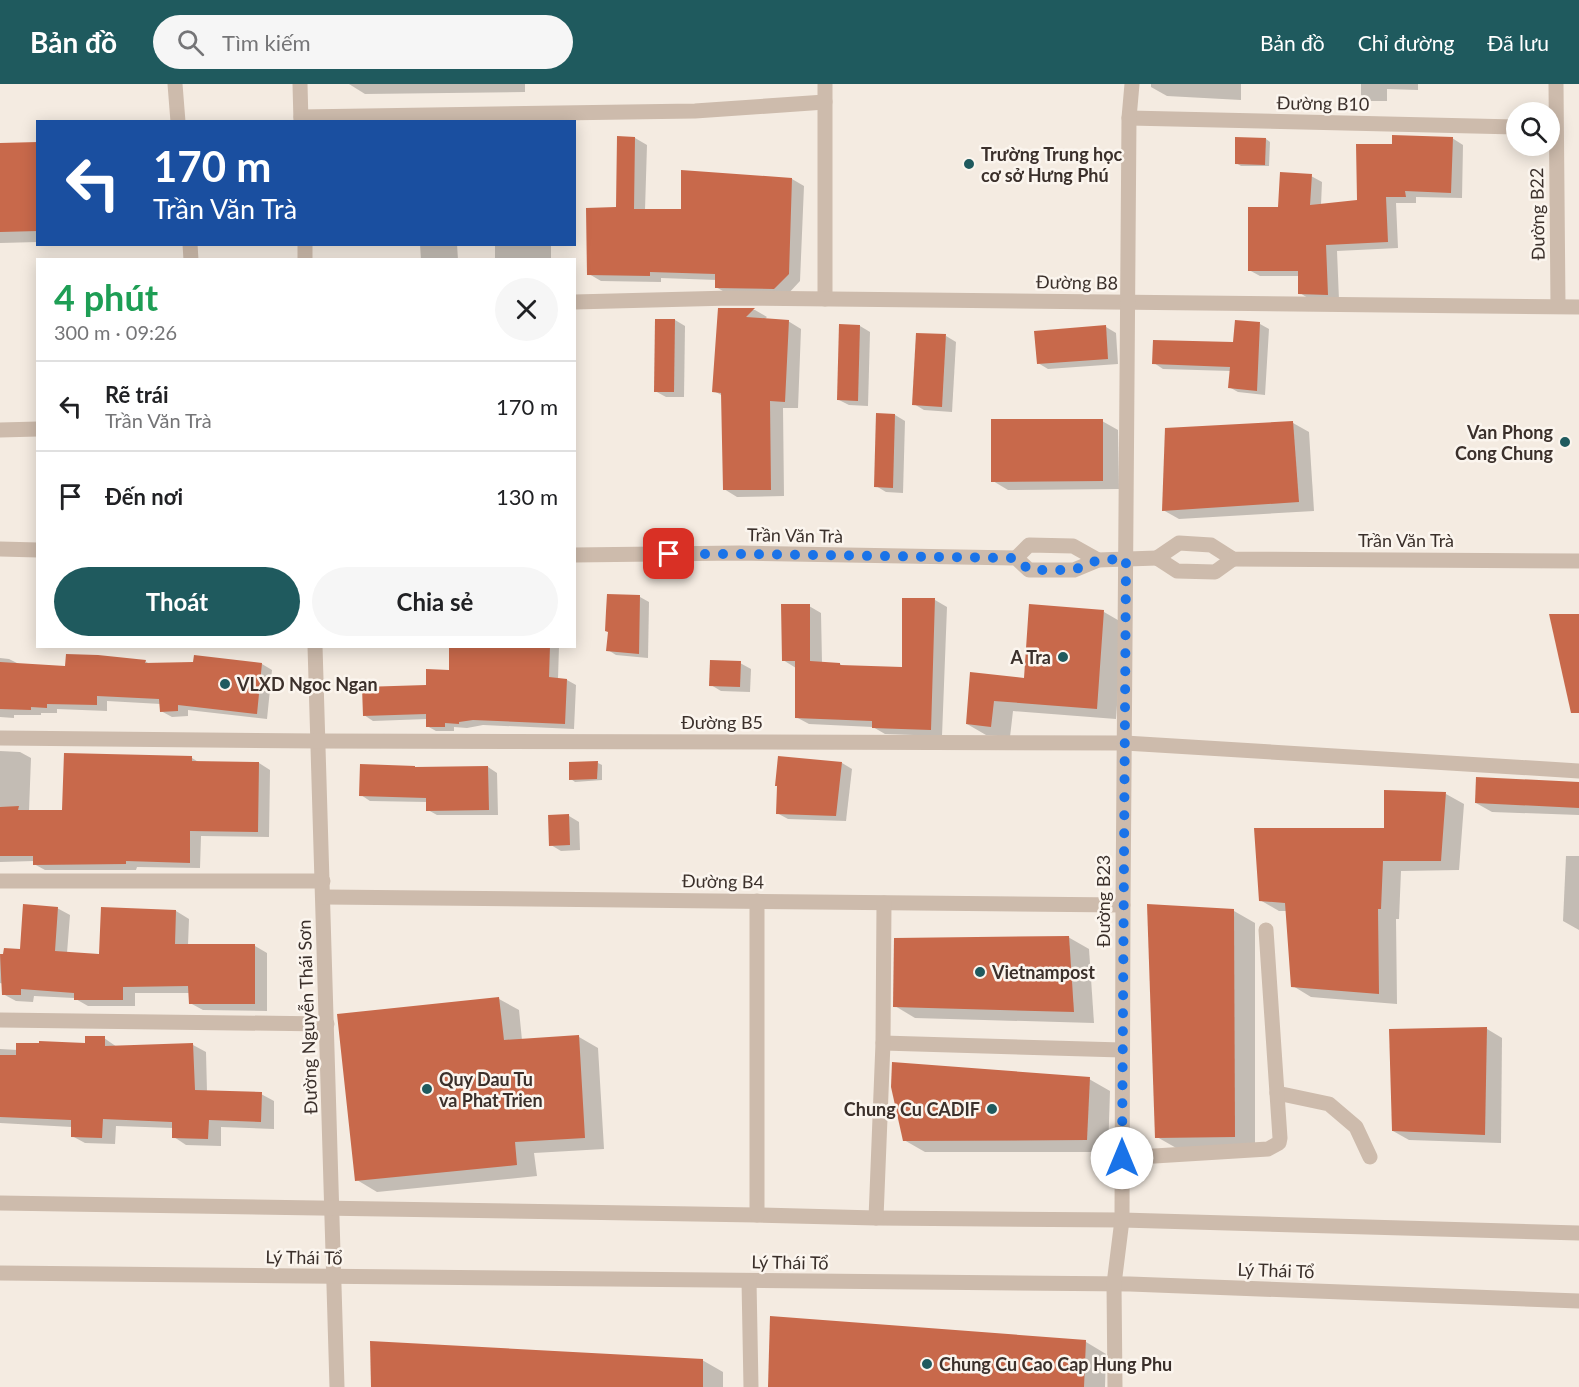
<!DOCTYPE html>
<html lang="vi">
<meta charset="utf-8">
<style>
:root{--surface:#fff;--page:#f6f6f6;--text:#202124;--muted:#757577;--line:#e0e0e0;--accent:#1f5a5e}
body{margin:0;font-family:Lato,sans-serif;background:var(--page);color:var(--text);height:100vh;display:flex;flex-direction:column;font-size:22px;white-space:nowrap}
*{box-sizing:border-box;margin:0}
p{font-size:20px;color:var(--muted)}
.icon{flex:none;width:33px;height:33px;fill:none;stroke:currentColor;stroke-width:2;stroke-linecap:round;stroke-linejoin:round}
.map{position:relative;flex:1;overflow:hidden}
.sheet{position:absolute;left:36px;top:174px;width:540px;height:390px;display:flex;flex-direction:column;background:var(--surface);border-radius:0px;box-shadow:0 3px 15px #0003}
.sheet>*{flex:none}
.guide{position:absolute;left:36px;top:36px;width:540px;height:126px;border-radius:0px;box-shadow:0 3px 15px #0003;background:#1a4fa0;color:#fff;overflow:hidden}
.controls{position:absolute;left:1506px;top:18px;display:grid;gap:12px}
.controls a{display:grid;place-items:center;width:54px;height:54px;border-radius:50%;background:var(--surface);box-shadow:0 3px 15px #0003;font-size:30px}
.pin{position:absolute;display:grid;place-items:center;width:51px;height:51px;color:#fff;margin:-26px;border-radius:12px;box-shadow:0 3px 9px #0006}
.me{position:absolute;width:66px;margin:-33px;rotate:0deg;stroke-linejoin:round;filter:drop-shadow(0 0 4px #0008)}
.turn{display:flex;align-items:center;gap:21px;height:126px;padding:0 18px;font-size:27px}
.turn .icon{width:78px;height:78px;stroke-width:2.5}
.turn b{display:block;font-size:42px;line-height:51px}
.round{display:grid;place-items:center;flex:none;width:63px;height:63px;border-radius:32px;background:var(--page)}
.headline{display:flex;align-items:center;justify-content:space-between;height:102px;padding:0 18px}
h1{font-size:36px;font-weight:700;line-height:45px;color:#1e9e55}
.cta{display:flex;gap:12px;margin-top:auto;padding:12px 18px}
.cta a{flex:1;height:69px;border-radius:36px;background:var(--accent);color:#fff;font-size:24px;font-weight:700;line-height:69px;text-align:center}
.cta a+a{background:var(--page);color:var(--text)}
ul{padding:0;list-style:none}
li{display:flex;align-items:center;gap:18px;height:90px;padding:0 18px;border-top:2px solid var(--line)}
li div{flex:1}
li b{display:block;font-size:22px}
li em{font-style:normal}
header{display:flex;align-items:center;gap:36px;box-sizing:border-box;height:84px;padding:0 30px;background:var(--accent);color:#fff}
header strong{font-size:28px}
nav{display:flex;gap:33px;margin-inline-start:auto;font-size:21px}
.search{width:420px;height:54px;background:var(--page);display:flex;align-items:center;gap:15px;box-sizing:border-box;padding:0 21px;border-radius:33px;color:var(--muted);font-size:22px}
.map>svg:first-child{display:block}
</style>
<header>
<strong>Bản đồ</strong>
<div class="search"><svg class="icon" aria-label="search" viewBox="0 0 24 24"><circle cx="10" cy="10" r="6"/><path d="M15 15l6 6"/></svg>Tìm kiếm</div>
<nav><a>Bản đồ</a><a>Chỉ đường</a><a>Đã lưu</a></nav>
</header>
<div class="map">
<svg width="1579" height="1303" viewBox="0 0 1579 1303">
<rect width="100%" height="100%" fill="#f4ebe1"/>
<!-- shadow -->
<g fill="#0003">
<polygon points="349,0 525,0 525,8 365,10"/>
<polygon points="1151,0 1241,0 1241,16 1167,12 1151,3"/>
<polygon points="1361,0 1418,0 1418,6 1387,5 1387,17 1371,17 1361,11"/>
<polygon points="635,54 647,61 645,126 683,126 792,95 804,102 800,197 787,211 728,210 716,203 717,196 661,194 661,198 601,197 589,190 617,125"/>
<polygon points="1452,54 1463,61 1462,114 1416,113 1416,119 1396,119 1398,164 1337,167 1339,216 1311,216 1300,209 1299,192 1260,192 1249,186 1279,125 1311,92 1322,98 1321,121 1358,118 1394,62"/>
<polygon points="1266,55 1270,58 1269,82 1241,82 1236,79"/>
<polygon points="38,59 38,158 0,159 0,60"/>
<polygon points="420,160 457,160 458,176 421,176"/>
<rect x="495" y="160" width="56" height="16"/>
<polygon points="720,226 755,226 767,233 764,236 788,237 801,245 798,324 783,324 784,412 737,413 724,405 723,312 714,307"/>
<polygon points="675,236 685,242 684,313 666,313 655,307"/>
<polygon points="1260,240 1269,245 1265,311 1238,308 1229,303 1231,287 1163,285 1154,279 1234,260"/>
<polygon points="860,242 870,248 868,322 849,321 839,316"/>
<polygon points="1106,243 1116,249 1118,280 1048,285 1038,279"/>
<polygon points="946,252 956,258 952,328 924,326 914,320"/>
<polygon points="895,331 905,337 903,409 886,408 876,402"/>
<polygon points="1102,337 1118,346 1119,405 1008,406 993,397"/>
<polygon points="1293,339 1309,348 1314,427 1179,435 1163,426"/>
<polygon points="640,513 649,518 648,574 616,571 608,566"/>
<polygon points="935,516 947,523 942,652 885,650 873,643 809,640 796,633 796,584 783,576 809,522 821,529 822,579 840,580 844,583 903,585"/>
<polygon points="1104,528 1123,539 1116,635 1013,627 1010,653 986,651 967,640 972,590 1026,595"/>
<polygon points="450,562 559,562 558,595 567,596 576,601 574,645 483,641 467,644 454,643 454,647 436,647 427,642 427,635 373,637 364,631 428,603 451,587"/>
<polygon points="0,574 9,575 19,580 67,583 145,577 151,581 262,580 272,586 267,635 188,626 188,632 172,633 161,627 161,620 107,617 107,627 57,625 57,629 41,629 41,631 14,631 14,634 0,633"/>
<polygon points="740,579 751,585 750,608 721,607 711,601"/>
<polygon points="0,667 20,668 31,674 29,727 63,727 192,674 200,679 259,679 270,686 269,753 201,752 200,784 137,783 136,786 45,786 34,780 34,777 0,778"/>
<polygon points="598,679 602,681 602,696 575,698 571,695"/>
<polygon points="842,679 852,685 846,737 788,735 777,729 779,702"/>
<polygon points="415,683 488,683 497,689 498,731 437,731 428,726 428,718 370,717 361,711"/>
<polygon points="1579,699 1579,731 1492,728 1476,719"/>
<polygon points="1446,710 1464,720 1459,786 1401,787 1399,835 1396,835 1397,920 1311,913 1293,902 1287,827 1279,827 1260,816"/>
<polygon points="569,732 579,738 580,766 561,767 551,761"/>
<polygon points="1566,772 1579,772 1579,846 1563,837"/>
<polygon points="57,824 70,831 67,869 101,872 102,824 176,827 189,835 188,861 255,862 267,869 267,927 203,926 190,919 190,909 135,909 135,922 88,922 74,914 34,912 33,918 16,917 3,910 4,900 0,899 0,872 21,867"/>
<polygon points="1234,827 1255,839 1255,1064 1178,1065 1157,1053"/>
<polygon points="1068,853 1089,865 1094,939 915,934 895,922"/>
<polygon points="499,915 519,926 522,956 579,953 598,964 604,1065 534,1069 537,1092 377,1108 357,1096"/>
<polygon points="1487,945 1502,954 1501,1059 1409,1056 1393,1047"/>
<polygon points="104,954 117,963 193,961 206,968 207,1008 261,1010 274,1017 274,1045 221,1043 221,1062 186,1061 174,1053 174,1044 116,1042 115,1060 85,1059 72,1052 72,1043 0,1039 0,965 18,966 86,960"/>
<polygon points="1089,995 1110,1007 1108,1068 925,1068 904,1056"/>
<polygon points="1086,1258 1106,1270 1105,1303 770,1303"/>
<polygon points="702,1276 723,1288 723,1303 373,1303"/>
</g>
<!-- building -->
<g fill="#c8694b">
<polygon points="1392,51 1453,53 1451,109 1405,107 1406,113 1386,113 1388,158 1326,161 1328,211 1298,210 1298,187 1248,187 1248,123 1278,123 1280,88 1312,90 1310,121 1357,116 1356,60 1392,60"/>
<polygon points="617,52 635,53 634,125 681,125 681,86 792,94 789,190 774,205 715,204 715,190 650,188 650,192 587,191 586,124 616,123"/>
<polygon points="1235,53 1266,54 1265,81 1235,80"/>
<polygon points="38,58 38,147 0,148 0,59"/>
<polygon points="718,224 755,224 746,233 789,236 785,318 770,317 771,406 723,406 721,309 712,308"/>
<polygon points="655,235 675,235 674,308 654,308"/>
<polygon points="1235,236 1260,238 1257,307 1228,304 1230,283 1152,280 1153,256 1233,258"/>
<polygon points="839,240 860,241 858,317 837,316"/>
<polygon points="1106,241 1108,275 1037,280 1034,247"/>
<polygon points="916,249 946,250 942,323 912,321"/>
<polygon points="876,329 895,330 893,404 874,403"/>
<polygon points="991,335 1103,335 1103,397 991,398"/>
<polygon points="1293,337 1299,418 1162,427 1165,344"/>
<polygon points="607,510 640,511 639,570 606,567 608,548 605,547 606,527"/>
<polygon points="902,514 935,514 931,646 872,644 872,637 795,634 795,577 782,577 781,520 810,520 810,577 840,579 840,581 902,583"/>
<polygon points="1029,520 1104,526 1097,625 994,617 991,643 966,640 970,588 1024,594"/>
<polygon points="1549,530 1579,530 1579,629 1571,629"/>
<polygon points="449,562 550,562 549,593 567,595 565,640 473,636 459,638 459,640 445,639 445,643 426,643 426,630 363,632 362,603 426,601 426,585 449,586"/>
<polygon points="66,570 98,571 146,576 145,579 193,578 194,571 262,579 257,630 178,621 178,627 160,628 159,615 97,612 97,621 47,620 47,624 31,623 31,626 0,625 0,578 65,582"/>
<polygon points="710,576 741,577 740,603 709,602"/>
<polygon points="64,669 192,672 192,677 259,678 258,748 190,747 190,779 126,777 126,780 33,781 33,772 0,772 0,723 19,722 18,726 62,726"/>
<polygon points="778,672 842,678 836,732 776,730 777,702 775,702"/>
<polygon points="598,677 597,695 569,696 569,678"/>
<polygon points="360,680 415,682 415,683 488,682 489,726 426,727 426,714 359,712"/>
<polygon points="1476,693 1579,698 1579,724 1475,719"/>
<polygon points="1384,706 1446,708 1441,777 1383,777 1381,825 1378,825 1379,910 1291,903 1285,819 1259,817 1254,744 1384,744"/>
<polygon points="569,730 570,761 549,762 548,731"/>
<polygon points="23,820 58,823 55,867 99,870 101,823 176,826 175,860 255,860 255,920 189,920 188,902 123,903 123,916 74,916 74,909 21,905 21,911 2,911 0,870 3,870 4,864 20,865"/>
<polygon points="1147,820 1234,825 1235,1053 1155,1054"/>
<polygon points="1069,852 1074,928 893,923 894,854"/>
<polygon points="499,913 504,956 579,951 585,1054 515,1058 517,1081 355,1097 337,930"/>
<polygon points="1487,943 1485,1051 1392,1047 1389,945"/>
<polygon points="85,952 105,952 105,962 193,959 195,1006 262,1008 261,1038 209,1036 208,1055 172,1054 172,1038 103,1035 102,1054 71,1053 71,1036 0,1033 0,971 16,971 16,959 39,959 39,957 85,959"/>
<polygon points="892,978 1090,993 1087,1056 903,1057 891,1003"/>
<polygon points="770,1232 1086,1256 1084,1303 768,1303"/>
<polygon points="370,1257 703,1275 703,1303 371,1303"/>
</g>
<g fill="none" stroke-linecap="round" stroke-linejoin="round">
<!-- minor -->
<g stroke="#cdbbac" stroke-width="15">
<polyline points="175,0 178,38"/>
<polyline points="300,0 301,38"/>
<polyline points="1556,0 1558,222"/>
<polyline points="301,33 695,27 825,18"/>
<polyline points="1129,34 1516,43"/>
<polyline points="190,160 191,176"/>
<polyline points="305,160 305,176"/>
<polyline points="825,215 825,0"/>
<polyline points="574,218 731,214 1579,223"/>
<polyline points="0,346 38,345"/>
<polyline points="0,465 38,466"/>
<polyline points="574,471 739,469 1016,474 1029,486 1074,486 1098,476 1157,474"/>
<polyline points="1016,474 1029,461 1073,462 1098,476"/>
<polyline points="1157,474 1179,459 1211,461 1233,475 1579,477"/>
<polyline points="1157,474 1177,487 1215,488 1233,475"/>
<polyline points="315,562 337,1303"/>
<polyline points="0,654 319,657 1125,659 1579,687"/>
<polyline points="0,797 323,797"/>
<polyline points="324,813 1123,821"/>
<polyline points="0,936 327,940"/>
<polyline points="883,959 1122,966"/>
<polyline points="1277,1009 1329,1020 1356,1043 1370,1073"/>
<polyline points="1122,1074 1268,1065 1279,1059 1280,1054 1266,846"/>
<polyline points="0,1119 757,1131 876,1134 1122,1136 1579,1149"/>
<polyline points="757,1131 757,817"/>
<polyline points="876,1134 883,959 884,819"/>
<polyline points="0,1189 1130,1200 1579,1217"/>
<polyline points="749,1197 751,1303"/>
<polyline points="1115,1303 1114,1200 1122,1136 1123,821 1129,34 1132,0"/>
</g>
</g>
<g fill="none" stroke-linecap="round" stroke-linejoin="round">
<!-- route -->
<polyline stroke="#1a73e8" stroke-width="10" stroke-dasharray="0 18" points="669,470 739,470 1016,474 1029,486 1074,486 1098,476 1126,475 1122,1074"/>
</g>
<!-- markers -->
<g fill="#1f5a5e" stroke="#fbf5ee" stroke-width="2">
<circle cx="969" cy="80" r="6"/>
<circle cx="1565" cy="358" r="6"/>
<circle cx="1063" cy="573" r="6"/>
<circle cx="225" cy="600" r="6"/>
<circle cx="980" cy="888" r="6"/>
<circle cx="427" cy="1005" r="6"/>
<circle cx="992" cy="1025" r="6"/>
<circle cx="927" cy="1280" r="6"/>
</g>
<g text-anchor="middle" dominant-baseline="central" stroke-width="5" stroke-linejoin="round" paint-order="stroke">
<!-- street labels -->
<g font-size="18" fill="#3b302b" stroke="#fbf5ee">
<text transform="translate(1323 19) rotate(1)">Đường B10</text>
<text transform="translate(1537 130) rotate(-91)">Đường B22</text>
<text transform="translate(1077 198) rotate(1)">Đường B8</text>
<text transform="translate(795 451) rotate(1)">Trần Văn Trà</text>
<text x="1406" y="456">Trần Văn Trà</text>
<text x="722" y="638">Đường B5</text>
<text transform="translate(723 797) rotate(1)">Đường B4</text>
<text transform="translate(1103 817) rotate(-90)">Đường B23</text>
<text transform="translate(307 933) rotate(-92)">Đường Nguyễn Thái Sơn</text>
<text transform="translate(304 1173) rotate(1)">Lý Thái Tổ</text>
<text transform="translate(790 1178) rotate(1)">Lý Thái Tổ</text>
<text transform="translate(1276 1186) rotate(2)">Lý Thái Tổ</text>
</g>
<!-- poi labels -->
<g font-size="18" font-weight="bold" fill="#3b302b" stroke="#fbf5ee" text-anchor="start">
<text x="981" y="70">Trường Trung học<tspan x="981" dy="21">cơ sở Hưng Phú</tspan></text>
<text x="1553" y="348" text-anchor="end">Van Phong<tspan x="1553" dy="21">Cong Chung</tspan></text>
<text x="1051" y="573" text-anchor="end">A Tra</text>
<text x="237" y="600">VLXD Ngoc Ngan</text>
<text x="992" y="888">Vietnampost</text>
<text x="439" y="995">Quy Dau Tu<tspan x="439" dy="21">va Phat Trien</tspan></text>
<text x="980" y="1025" text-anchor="end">Chung Cu CADIF</text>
<text x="939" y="1280">Chung Cu Cao Cap Hung Phu</text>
</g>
</g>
</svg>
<div class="controls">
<a><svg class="icon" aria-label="search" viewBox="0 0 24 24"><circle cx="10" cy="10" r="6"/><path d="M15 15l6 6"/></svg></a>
</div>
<div class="pin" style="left:669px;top:470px;background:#d93025"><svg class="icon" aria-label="arrive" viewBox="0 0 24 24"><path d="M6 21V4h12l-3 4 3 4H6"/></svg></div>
<svg class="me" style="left:1122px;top:1074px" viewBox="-20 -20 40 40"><circle r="19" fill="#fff"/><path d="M0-13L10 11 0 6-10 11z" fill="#1a73e8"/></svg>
<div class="guide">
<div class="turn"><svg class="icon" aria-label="left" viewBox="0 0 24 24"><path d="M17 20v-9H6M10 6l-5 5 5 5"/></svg><div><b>170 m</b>Trần Văn Trà</div></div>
</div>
<section class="sheet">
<div class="headline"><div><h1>4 phút</h1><p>300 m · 09:26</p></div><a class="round"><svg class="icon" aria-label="close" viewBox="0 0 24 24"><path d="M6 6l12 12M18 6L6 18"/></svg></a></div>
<ul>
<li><svg class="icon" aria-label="left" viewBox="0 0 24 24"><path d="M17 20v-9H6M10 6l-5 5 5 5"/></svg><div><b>Rẽ trái</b><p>Trần Văn Trà</p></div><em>170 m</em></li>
<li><svg class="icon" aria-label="arrive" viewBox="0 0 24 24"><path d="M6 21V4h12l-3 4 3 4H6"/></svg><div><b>Đến nơi</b></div><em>130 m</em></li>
</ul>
<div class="cta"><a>Thoát</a><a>Chia sẻ</a></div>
</section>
</div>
